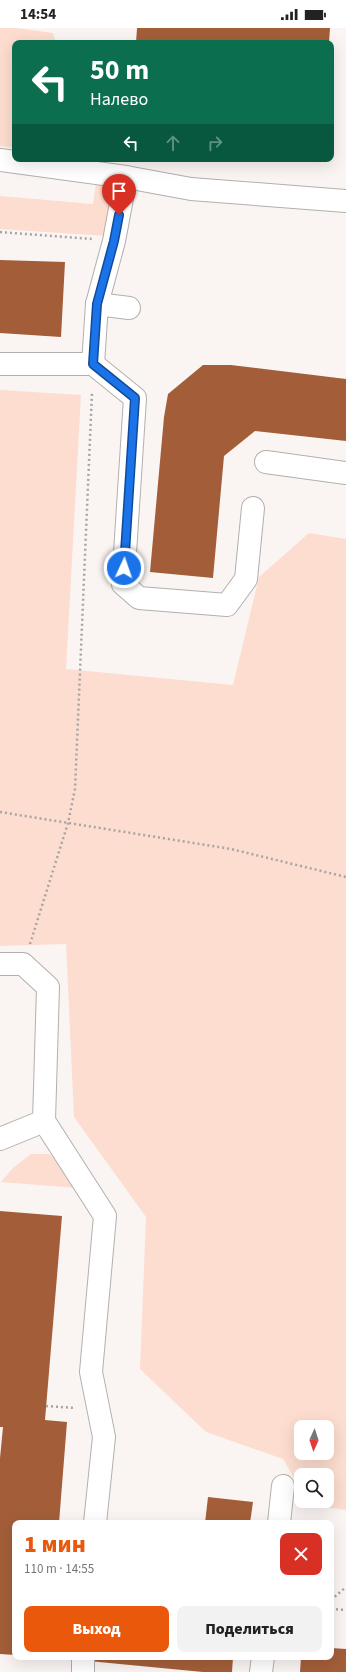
<!DOCTYPE html>
<html lang="ru">
<meta charset="utf-8">
<style>
:root{--surface:#fff;--page:#f2f2f2;--text:#222;--muted:#767676;--accent:#ea580c}
body{margin:0;font-family:"Source Sans 3",sans-serif;background:var(--page);color:var(--text);height:100vh;display:flex;flex-direction:column;font-size:15px;white-space:nowrap}
*{box-sizing:border-box;margin:0}
p{font-size:13px;color:var(--muted)}
.icon{flex:none;width:22px;height:22px;fill:none;stroke:currentColor;stroke-width:2;stroke-linecap:round;stroke-linejoin:round}
.map{position:relative;flex:1;overflow:hidden}
.sheet{position:absolute;left:12px;top:1492px;width:322px;height:140px;display:flex;flex-direction:column;background:var(--surface);border-radius:8px;box-shadow:0 4px 16px #0002}
.sheet>*{flex:none}
.guide{position:absolute;left:12px;top:12px;width:322px;height:122px;border-radius:8px;box-shadow:0 4px 16px #0002;background:#0b6e4f;color:#fff;overflow:hidden}
.needle{width:26px;rotate:183deg}
.tools{position:absolute;left:294px;top:1392px;display:grid;gap:8px}
.tools a{display:grid;place-items:center;width:40px;height:40px;border-radius:8px;background:var(--surface);box-shadow:0 4px 16px #0002;font-size:20px}
.pin{position:absolute;display:grid;place-items:center;width:34px;height:34px;color:#fff;margin:-41px -17px;border-radius:50% 50% 50% 0;rotate:-45deg;box-shadow:0 0 4px #0007}
.pin .icon{rotate:45deg}
.me{position:absolute;width:44px;margin:-22px;rotate:3deg;stroke-linejoin:round;filter:drop-shadow(0 0 3px #0008)}
.turn{display:flex;align-items:center;gap:14px;height:84px;padding:0 12px;font-size:18px}
.turn .icon{width:52px;height:52px;stroke-width:2.5}
.turn b{display:block;font-size:28px;line-height:34px}
.lanes{display:flex;align-items:center;height:38px;padding:0 12px;background:#0003;justify-content:center;gap:20px;direction:ltr}
.lanes .off{opacity:.35}
.round{display:grid;place-items:center;flex:none;width:42px;height:42px;border-radius:8px;background:var(--page)}
.overview{display:flex;align-items:center;justify-content:space-between;height:68px;padding:0 12px}
h1{font-size:24px;font-weight:800;line-height:30px;color:var(--accent)}
.action{display:flex;gap:8px;margin-top:auto;padding:8px 12px}
.action a{flex:1;height:46px;border-radius:8px;background:var(--accent);color:#fff;font-size:16px;font-weight:800;line-height:46px;text-align:center}
.action a+a{background:var(--page);color:var(--text)}
.status{display:flex;justify-content:space-between;align-items:center;height:28px;padding:0 20px;background:var(--surface);direction:ltr}
.status svg{height:11px;fill:currentColor}
.map>svg:first-child{display:block}
</style>
<div class="status"><b>14:54</b><svg viewBox="0 0 49 12"><path d="M0 12V9h3v3zM5 12V6h3v6zM10 12V3h3v9zM15 12V0h3v12zM26 1h20v11H26zM47 4h2v5h-2z"/></svg></div>
<div class="map">
<svg width="346" height="1644" viewBox="0 0 346 1644">
<rect width="100%" height="100%" fill="#faf5f3"/>
<!-- green -->
<g fill="#fcddcf" fill-rule="evenodd">
<polygon points="0,0 16,0 53,5 56,15 15,15 15,120 0,118"/>
<polygon points="96,155 104,156 115,169 108,208 0,201 0,168 93,176"/>
<path d="M0 362 81 367 66 641 233 657 259 549 309 505 346 511V1482L310 1477 308 1473H327V1447H301V1462L283 1431 206 1404 140 1341 146 1189 74 1089 66 916 0 918ZM301 1399H327V1425H301Z"/>
<polygon points="31,1126 49,1126 66,1139 76,1160 1,1154 13,1140"/>
</g>
<!-- building -->
<g fill="#a35e39">
<polygon points="137,0 330,0 329,15 136,15"/>
<polygon points="0,232 65,234 61,309 0,305"/>
<polygon points="203,337 231,337 346,351 346,413 255,403 224,428 213,550 150,544 164,389 168,366"/>
<polygon points="0,1183 62,1188 45,1392 67,1394 59,1495 15,1495 15,1627 0,1626 0,1430 3,1399 0,1399"/>
<polygon points="208,1469 253,1474 250,1495 205,1495"/>
<polygon points="331,1620 346,1621 346,1644 300,1644 301,1629 331,1629"/>
<polygon points="47,1629 233,1629 232,1644 203,1644"/>
</g>
<g fill="none" stroke-linecap="round" stroke-linejoin="round">
<defs>
<g id="minor">
<polyline points="0,132 126,149 191,161 346,173"/>
<polyline points="97,276 129,280"/>
<polyline points="0,336 93,336 97,276 114,213 126,149"/>
<polyline points="93,336 135,370 123,556 139,570 227,577 246,551 253,480"/>
<polyline points="266,434 346,445"/>
<polyline points="0,936 23,936 48,959 44,1093 0,1111"/>
<polyline points="44,1093 105,1188 91,1344 104,1409 95,1495"/>
<polyline points="279,1495 283,1458"/>
<polyline points="83,1633 83,1644"/>
<polyline points="261,1644 263,1629"/>
</g>
</defs>
<!-- minor casing -->
<use href="#minor" stroke="#b3afac" stroke-width="24"/>
<!-- path -->
<g stroke="#a7a4a2" stroke-width="2.5" stroke-dasharray="2 3" stroke-linecap="butt">
<polyline points="0,204 92,211"/>
<polyline points="0,784 231,821 346,849"/>
<polyline points="30,916 68,795 75,761 92,364"/>
<polyline points="46,1378 76,1380"/>
<polyline points="331,1572 346,1559"/>
<polyline points="331,1581 346,1582"/>
</g>
<!-- minor -->
<use href="#minor" stroke="#fff" stroke-width="22"/>
</g>
<g fill="none" stroke-linecap="round" stroke-linejoin="round">
<defs>
<polyline id="route" points="119,187 114,213 97,276 93,336 135,370 124,540"/>
</defs>
<!-- route casing -->
<use href="#route" stroke="#114b97" stroke-width="10"/>
<!-- route -->
<use href="#route" stroke="#1a73e8" stroke-width="7"/>
</g>
</svg>
<div class="tools">
<a><svg class="needle" viewBox="-14 -14 28 28"><path d="M0-13l5 13h-10z" fill="#e53935"/><path d="M0 13l5-13h-10z" fill="#767676"/></svg></a>
<a><svg class="icon" aria-label="search" viewBox="0 0 24 24"><circle cx="10" cy="10" r="6"/><path d="M15 15l6 6"/></svg></a>
</div>
<div class="pin" style="left:119px;top:187px;background:#d93025"><svg class="icon" aria-label="arrive" viewBox="0 0 24 24"><path d="M6 21V4h12l-3 4 3 4H6"/></svg></div>
<svg class="me" style="left:124px;top:540px" viewBox="-20 -20 40 40"><circle r="17" fill="#1a73e8" stroke="#fff" stroke-width="3"/><path d="M0-11L8 9 0 5-8 9z" fill="#fff"/></svg>
<div class="guide">
<div class="turn"><svg class="icon" aria-label="left" viewBox="0 0 24 24"><path d="M17 20v-9H6M10 6l-5 5 5 5"/></svg><div><b>50 m</b>Налево</div></div>
<div class="lanes"><svg class="icon" aria-label="left" viewBox="0 0 24 24"><path d="M17 20v-9H6M10 6l-5 5 5 5"/></svg><svg class="icon off" aria-label="ahead" viewBox="0 0 24 24"><path d="M12 20V5M6 11l6-6 6 6"/></svg><svg class="icon off" aria-label="right" viewBox="0 0 24 24"><path d="M7 20v-9h11M14 6l5 5-5 5"/></svg></div>
</div>
<section class="sheet">
<div class="overview"><div><h1>1 мин</h1><p>110 m · 14:55</p></div><a class="round" style="background:#d93025;color:#fff"><svg class="icon" aria-label="close" viewBox="0 0 24 24"><path d="M6 6l12 12M18 6L6 18"/></svg></a></div>
<div class="action"><a>Выход</a><a>Поделиться</a></div>
</section>
</div>
